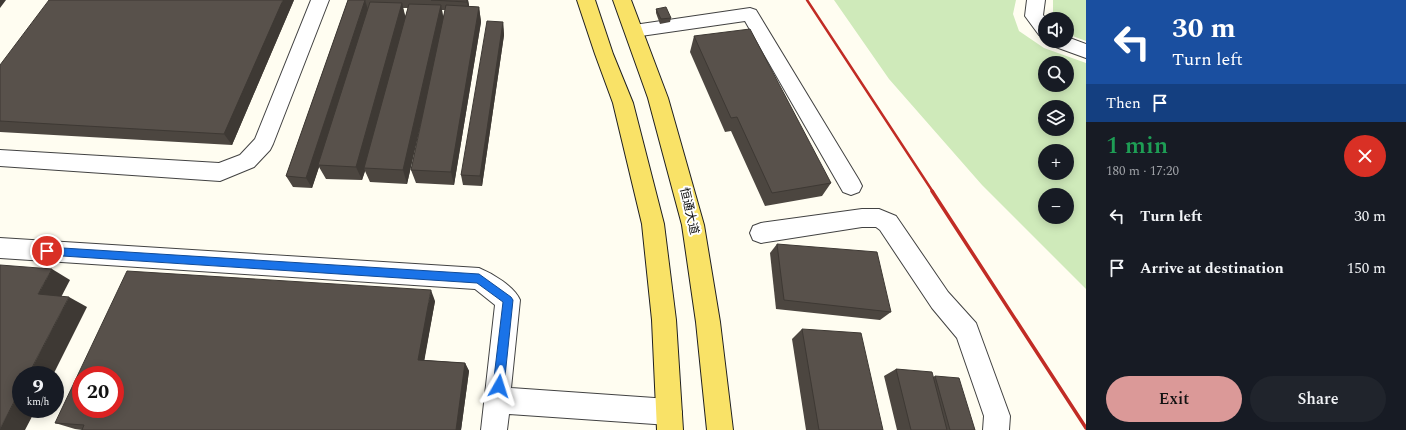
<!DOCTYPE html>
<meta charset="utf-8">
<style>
:root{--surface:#171b24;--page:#20242c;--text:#f1f3f6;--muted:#9ea1a6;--accent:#db9998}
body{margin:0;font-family:Spectral,"Noto Sans SC",serif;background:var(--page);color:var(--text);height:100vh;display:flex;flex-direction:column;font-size:15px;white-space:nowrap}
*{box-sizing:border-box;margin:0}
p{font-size:13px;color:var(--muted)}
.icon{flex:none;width:22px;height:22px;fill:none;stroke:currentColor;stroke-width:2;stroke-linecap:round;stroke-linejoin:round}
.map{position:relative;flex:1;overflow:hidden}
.panel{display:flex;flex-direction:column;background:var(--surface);width:320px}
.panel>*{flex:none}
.hud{background:#1a4fa0;color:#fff;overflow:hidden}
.tools{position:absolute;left:1038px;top:12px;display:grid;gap:8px}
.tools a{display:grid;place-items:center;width:36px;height:36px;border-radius:50%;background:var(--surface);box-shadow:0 2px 10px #0003;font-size:20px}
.speed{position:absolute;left:12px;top:366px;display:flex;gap:8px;font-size:20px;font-weight:700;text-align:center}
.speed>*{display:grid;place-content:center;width:52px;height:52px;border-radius:50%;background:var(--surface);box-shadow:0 2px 10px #0003;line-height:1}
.speed small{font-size:10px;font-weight:400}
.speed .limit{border:6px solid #d22;background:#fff;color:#111}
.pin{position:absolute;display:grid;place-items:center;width:34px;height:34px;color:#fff;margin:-17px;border:2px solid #fff;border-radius:50%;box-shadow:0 1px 4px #0007}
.me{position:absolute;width:44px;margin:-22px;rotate:6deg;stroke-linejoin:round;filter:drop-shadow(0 0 3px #0008)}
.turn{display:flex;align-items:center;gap:14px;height:84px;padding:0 20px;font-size:18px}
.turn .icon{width:52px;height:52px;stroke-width:2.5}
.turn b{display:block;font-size:28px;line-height:34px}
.then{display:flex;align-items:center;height:38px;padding:0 20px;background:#0003;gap:8px;font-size:15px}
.round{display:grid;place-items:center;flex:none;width:42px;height:42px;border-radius:21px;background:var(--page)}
.head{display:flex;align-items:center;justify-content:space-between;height:68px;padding:0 20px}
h1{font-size:24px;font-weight:600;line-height:30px;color:#1e9e55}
.cta{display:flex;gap:8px;margin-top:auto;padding:8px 20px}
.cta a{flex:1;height:46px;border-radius:24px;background:var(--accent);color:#111;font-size:16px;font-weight:600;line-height:46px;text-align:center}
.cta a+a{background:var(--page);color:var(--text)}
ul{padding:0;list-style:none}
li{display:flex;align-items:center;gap:12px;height:52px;padding:0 20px}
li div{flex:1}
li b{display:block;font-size:15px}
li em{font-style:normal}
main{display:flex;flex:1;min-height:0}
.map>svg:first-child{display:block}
</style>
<main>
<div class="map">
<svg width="1086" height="430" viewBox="0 0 1086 430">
<rect width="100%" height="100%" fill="#fffdf1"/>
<!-- green -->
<g fill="#cfeaba" fill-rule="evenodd">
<path d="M834 0H1016L1013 14 1019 31 1044 48 1086 63V289L982 185 889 79ZM1045 63H1067V85H1045ZM1045 107H1067V129H1045ZM1045 151H1067V173H1045ZM1045 195H1067V217H1045Z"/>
<polygon points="1053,0 1086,0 1086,41 1067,34 1067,19 1053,19"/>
</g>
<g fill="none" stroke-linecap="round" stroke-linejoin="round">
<defs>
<g id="minor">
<polygon points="311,0 329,0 273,144 270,150 254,167 220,181 0,166 0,150 219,163 240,155 255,139"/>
<polygon points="1027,0 1045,0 1043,15 1046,19 1045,37 1039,35 1025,16"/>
<polygon points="750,8 756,10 859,180 862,186 859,192 851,195 843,192 745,21 634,37 628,35 625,31 628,27 634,25"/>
<polygon points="1067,37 1086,44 1086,58 1053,46 1050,41 1067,41"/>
<polygon points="862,209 879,209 896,216 948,292 976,323 1010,416 1009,430 983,430 984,416 957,338 932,308 880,230 876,227 862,227 761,243 753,240 750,233 753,226 761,223"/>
<path d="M0 238 479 268C493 274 514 286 520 300L511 388 669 399 678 403 682 412 678 421 669 425 509 414 507 430H481L495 305 475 289 0 258Z"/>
</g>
<g id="major">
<polygon points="577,0 595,0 613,54 633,103 664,224 676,320 683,430 657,430 652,320 642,224 613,103 595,54"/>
<polygon points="613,0 631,0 668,98 704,225 720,322 733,430 707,430 696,322 682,225 648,98"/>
</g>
</defs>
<!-- minor casing -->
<use href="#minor" stroke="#424242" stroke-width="2"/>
<!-- major casing -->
<use href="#major" stroke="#202020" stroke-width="2"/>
<!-- minor -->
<use href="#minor" fill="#fff" fill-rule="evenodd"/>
<!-- major -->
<use href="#major" fill="#f9e267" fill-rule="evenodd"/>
<!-- rail-far1 -->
<polyline stroke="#c12c25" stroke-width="2.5" points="807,0 933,192"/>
<!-- rail -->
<polyline stroke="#c12c25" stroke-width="3.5" points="932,191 1086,428"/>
</g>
<!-- wall -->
<g fill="#4c4640" fill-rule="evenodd">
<polygon points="294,0 232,145 0,132 0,65"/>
<path d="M348 0H468L469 6 479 7 481 22 454 185 416 183 411 170 425 106 407 184 370 182 365 171 362 180 326 179 319 167 312 188 293 187 286 176ZM403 8H408L405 17ZM442 10H445L443 18Z"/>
<polygon points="656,9 671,18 670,22 660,24 656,13"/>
<polygon points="503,22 504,35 482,186 463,185 461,175"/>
<polygon points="694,36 831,183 822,196 765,206 731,131 725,132 690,52"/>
<polygon points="777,244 891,312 880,320 776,309 770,253"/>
<polygon points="435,301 424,360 465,363 469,371 461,430 82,430 75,429 55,423"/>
<polygon points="802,329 883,430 806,430 792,339"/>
<polygon points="896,369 933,377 935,376 975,430 897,430 884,376"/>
</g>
<!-- shaded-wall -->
<g fill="#3e3934">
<polygon points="0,0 6,0 0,8"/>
<polygon points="283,0 294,0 232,145 224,134"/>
<polygon points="365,0 369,13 318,165 319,167 312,188 306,178"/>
<polygon points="467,0 468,0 469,5 468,11"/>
<polygon points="402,3 406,19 364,168 365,171 362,180 356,167"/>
<polygon points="441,5 444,21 407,184 403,170"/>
<polygon points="479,7 481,22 454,185 451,172"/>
<polygon points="503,22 504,35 482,186 480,176"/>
<polygon points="52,269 70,280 57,305 38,294"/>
<polygon points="431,290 435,301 423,368 418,360"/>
<polygon points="69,297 87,307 53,375 28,375"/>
<polygon points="465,363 469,371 461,430 456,430"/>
<polygon points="21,388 21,409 36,409 25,430 0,430 0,429"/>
</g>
<!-- building -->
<g fill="#58514b" stroke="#3e3934" fill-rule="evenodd">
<polygon points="49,0 283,0 224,134 0,121 0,65"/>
<polygon points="348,0 365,0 306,178 286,176"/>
<polygon points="431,0 467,0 467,2"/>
<polygon points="370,2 402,3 356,167 318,165"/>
<polygon points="409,4 441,5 403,170 364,168"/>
<polygon points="446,5 479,7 451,172 411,170"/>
<polygon points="666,7 671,18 661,19 656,9"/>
<polygon points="487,21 503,22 480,176 461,175"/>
<polygon points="750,29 831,183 772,193 737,117 731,118 694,36"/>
<polygon points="777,244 877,252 891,312 784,300"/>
<polygon points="0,265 52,269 38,294 69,297 28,375 21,375 21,388 0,429"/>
<path d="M127 271 431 290 418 360 465 363 456 430H82L84 425 55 423ZM81 375H115V409H81Z"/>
<polygon points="802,329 861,333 883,430 819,430"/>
<polygon points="896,369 932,372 947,430 911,430"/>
<polygon points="935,376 959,378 975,430 950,430"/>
</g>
<!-- route -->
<polygon fill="#1a73e8" stroke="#114b97" points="47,247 479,274 511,297 513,300 504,386 502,389 499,391 495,389 493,386 503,302 477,283 47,255 43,254 42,251 43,248"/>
<g text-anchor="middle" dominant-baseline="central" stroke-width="4" stroke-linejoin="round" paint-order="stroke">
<!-- street labels -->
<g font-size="12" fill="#0f0f0f" stroke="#fff">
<text transform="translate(689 211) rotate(77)">恒通大道</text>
</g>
</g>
</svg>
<div class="tools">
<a><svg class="icon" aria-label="sound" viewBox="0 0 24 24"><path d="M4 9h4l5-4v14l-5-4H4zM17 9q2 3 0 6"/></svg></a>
<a><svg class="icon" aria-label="search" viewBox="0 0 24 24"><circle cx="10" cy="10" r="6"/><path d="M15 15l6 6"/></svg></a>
<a><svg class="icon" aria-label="layers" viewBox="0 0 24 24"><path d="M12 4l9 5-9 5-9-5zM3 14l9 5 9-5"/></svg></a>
<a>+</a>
<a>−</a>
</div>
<div class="speed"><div>9<small>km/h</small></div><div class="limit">20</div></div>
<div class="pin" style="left:47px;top:251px;background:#d93025"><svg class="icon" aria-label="arrive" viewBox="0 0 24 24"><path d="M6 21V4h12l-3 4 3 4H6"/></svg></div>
<svg class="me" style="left:499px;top:386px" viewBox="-20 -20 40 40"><path d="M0-17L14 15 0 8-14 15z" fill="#1a73e8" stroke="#fff" stroke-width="4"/></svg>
</div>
<section class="panel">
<div class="hud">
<div class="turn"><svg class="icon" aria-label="left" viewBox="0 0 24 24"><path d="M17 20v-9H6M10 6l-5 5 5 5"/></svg><div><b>30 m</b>Turn left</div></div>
<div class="then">Then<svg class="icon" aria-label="arrive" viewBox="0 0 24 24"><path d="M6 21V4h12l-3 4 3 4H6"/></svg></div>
</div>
<div class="head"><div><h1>1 min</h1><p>180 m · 17:20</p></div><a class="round" style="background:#d93025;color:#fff"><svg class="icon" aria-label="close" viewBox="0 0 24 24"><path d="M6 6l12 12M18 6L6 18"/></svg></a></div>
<ul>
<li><svg class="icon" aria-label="left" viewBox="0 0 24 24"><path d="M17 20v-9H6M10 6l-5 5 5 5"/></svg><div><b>Turn left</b></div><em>30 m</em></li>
<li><svg class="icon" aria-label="arrive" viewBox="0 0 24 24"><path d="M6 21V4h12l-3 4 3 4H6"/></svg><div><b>Arrive at destination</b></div><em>150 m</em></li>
</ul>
<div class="cta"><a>Exit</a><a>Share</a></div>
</section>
</main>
